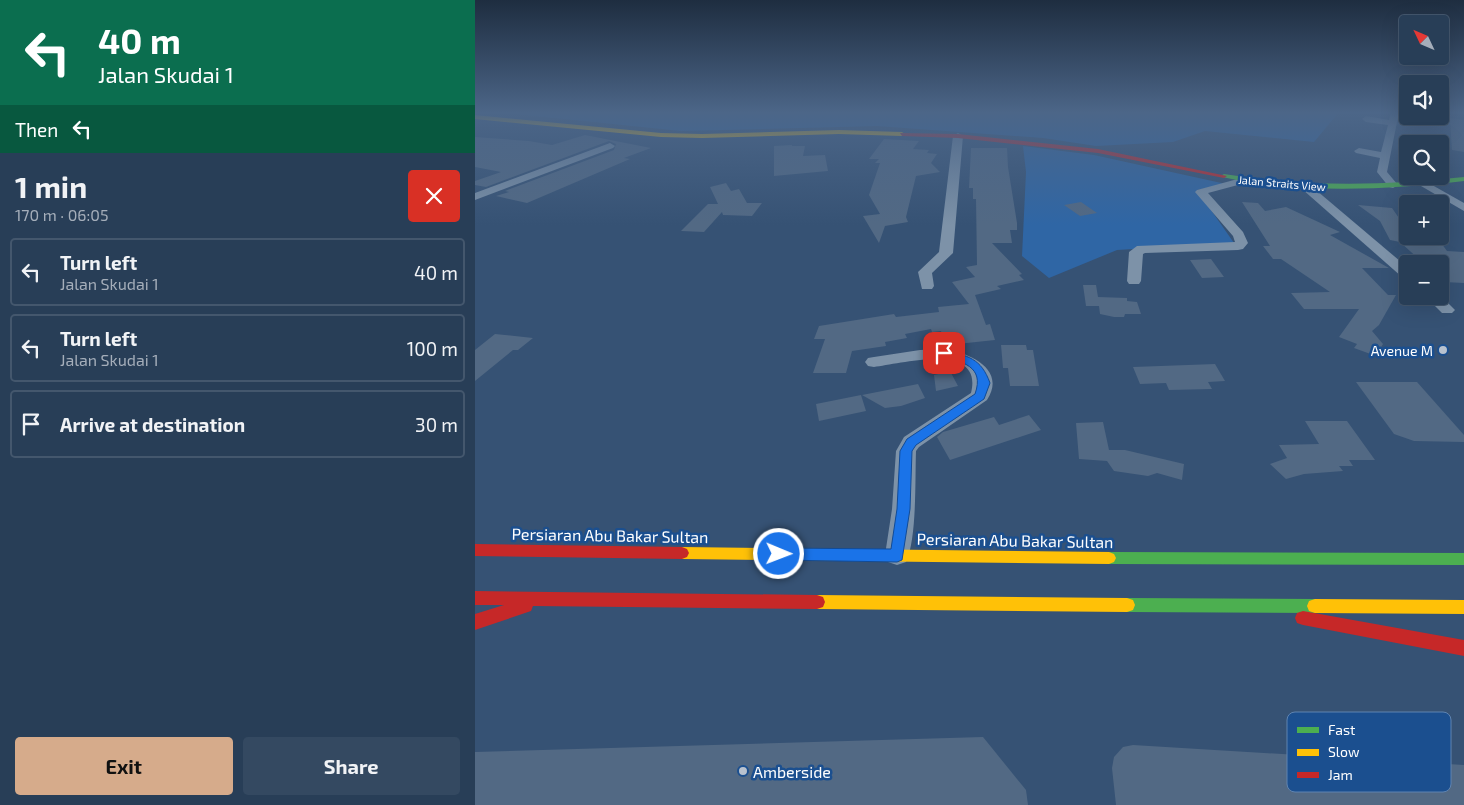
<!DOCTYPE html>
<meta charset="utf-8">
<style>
:root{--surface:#283e57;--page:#344961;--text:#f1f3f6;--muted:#a5aeba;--line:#44576d;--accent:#d6ab8b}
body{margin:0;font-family:"Exo 2",sans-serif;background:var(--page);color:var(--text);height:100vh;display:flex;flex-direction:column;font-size:19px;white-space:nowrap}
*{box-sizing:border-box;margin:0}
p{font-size:16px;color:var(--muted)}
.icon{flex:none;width:28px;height:28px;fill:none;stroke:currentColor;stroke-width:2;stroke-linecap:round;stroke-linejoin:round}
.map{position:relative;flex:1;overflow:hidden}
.side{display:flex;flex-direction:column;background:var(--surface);width:475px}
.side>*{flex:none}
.hud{background:#0b6e4f;color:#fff;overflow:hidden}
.needle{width:32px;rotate:314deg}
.fabs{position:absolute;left:924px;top:15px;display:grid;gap:10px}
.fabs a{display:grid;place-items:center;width:50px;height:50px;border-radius:5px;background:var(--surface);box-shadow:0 5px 20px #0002,0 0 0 1px var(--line);font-size:25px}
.pin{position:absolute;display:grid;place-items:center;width:42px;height:42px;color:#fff;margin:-21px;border-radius:10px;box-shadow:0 2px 8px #0006}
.me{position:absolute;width:55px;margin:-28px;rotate:91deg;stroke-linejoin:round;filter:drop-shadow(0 0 4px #0008)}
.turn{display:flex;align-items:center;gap:18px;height:105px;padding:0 15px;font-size:22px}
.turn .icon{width:65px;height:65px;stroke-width:2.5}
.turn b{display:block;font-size:35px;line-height:42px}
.then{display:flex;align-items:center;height:48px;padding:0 15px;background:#0003;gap:10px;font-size:19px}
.round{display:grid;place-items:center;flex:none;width:52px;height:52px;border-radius:5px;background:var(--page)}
.overview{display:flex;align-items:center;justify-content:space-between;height:85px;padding:0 15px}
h1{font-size:30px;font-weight:700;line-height:38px}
.primary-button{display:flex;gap:10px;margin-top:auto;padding:10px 15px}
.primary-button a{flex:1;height:58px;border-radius:5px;background:var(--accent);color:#111;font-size:20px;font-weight:700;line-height:58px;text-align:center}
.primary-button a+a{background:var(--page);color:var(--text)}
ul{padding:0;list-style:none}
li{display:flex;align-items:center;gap:15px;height:68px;margin:0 10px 8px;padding:0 5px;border:2px solid var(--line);border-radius:5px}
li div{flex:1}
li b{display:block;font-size:19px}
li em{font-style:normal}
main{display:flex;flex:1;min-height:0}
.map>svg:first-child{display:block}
</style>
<main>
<section class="side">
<div class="hud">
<div class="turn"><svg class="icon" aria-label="left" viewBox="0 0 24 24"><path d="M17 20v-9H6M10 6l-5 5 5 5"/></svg><div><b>40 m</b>Jalan Skudai 1</div></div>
<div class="then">Then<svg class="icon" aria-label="left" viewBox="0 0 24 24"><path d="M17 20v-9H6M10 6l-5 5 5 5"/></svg></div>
</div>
<div class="overview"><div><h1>1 min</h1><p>170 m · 06:05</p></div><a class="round" style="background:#d93025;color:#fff"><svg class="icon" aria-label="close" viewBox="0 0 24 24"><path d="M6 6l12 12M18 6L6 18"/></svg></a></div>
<ul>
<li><svg class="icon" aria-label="left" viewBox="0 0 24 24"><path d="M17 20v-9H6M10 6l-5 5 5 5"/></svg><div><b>Turn left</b><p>Jalan Skudai 1</p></div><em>40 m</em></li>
<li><svg class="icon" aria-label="left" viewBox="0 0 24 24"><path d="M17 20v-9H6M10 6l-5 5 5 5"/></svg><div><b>Turn left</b><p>Jalan Skudai 1</p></div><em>100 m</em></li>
<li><svg class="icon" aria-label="arrive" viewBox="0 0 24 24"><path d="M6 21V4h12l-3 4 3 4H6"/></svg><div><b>Arrive at destination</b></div><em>30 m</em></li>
</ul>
<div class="primary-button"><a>Exit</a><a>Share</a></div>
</section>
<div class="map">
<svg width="989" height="805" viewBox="0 0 989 805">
<rect width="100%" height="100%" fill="#365274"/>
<!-- green -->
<g fill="#2f66a5">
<polygon points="20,112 864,112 839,142 730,131 698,142 621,146 568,138 402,126 206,131"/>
<polygon points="548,146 619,155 751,184 722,190 759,243 642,250 574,278 547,256 551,172"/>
</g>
<!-- building -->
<g fill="#526984">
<polygon points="975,118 989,120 989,152 977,150"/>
<polygon points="110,135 176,148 149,158 155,159 52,203 21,196 34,192 30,191 139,150 141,144 134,141 11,187 0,185 0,181 26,172 0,167 0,137 54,141 77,145"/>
<polygon points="409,139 444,141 438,149 454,150 452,153 462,154 456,163 465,172 441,176 431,217 433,222 410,226 404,243 388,216 405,214 394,195 405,163 400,163 404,159 394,159"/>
<polygon points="317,145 317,146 330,146 328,156 350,155 353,171 299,176 299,146"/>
<polygon points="496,148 532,148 533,167 542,223 542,230 535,230 537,243 517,243 547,274 544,275 549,280 522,286 526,289 500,295 511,325 515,324 520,340 473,345 471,334 467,334 466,331 457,332 456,329 430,334 432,338 410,342 411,346 377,351 371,373 338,373 350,339 339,339 344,326 419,314 421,317 464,312 463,307 494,304 477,282 500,277 491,267 502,265 501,199 498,199 498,188 494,188"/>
<polygon points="251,183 256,191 264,189 272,203 287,203 277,216 248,215 247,212 229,232 206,231 233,204 243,204 235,187"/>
<polygon points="606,202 622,213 605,216 589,205"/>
<polygon points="767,202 783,203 790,211 811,207 865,232 855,235 914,268 887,268 913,295 921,295 904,325 897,331 908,344 901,356 879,348 882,344 864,337 884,309 829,309 816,293 855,292 806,259 798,259 788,246 795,246"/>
<polygon points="883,205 917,208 926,221 932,221 932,237 964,240 972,251 989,252 989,283 969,282 965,278 965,261 946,261 925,242 915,240 905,221"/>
<polygon points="736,259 749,277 727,278 715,260"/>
<polygon points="608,285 621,285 623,297 652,298 652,301 662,302 666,314 650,314 649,317 639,317 625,314 624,306 611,306"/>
<polygon points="20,334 58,338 43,350 38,350 0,381 0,350"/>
<polygon points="526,345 551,345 552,350 558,350 564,386 535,386 533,368 528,368"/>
<polygon points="740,364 750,381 733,382 737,389 694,390 691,383 665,384 658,367"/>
<polygon points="475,371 483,386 461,391 459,375"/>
<polygon points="881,382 942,382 989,435 989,442 939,441 919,434"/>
<polygon points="443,384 450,398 426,406 410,408 387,395"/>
<polygon points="386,395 391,411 344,421 341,404"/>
<polygon points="554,415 566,430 475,460 462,437 468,432 519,417 524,425"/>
<polygon points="830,421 872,421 900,460 874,460 878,466 864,466 868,471 829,474 811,479 795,464 812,458 804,445 844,444"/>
<polygon points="628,422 634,450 650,450 709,464 707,480 682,473 673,476 639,471 632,461 604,459 601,423"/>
<polygon points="508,737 551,790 553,805 0,805 0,752"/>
<polygon points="658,745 989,765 989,805 641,805 637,768 639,757 648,747"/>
</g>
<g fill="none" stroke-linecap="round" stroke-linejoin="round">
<!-- street -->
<g fill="#7d92a8" fill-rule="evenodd">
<polygon points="916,112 924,112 912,172 923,185 918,188 914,187 902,172 905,158 881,153 879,151 884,148 906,152 913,125 891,122 887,119 891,116 914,120"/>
<polygon points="483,133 488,136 478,253 457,273 459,286 457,289 447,289 443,272 464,252 478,136"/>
<polygon points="135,143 140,146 138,148 0,200 0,193"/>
<polygon points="770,177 775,180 774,182 733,193 768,232 773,243 768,249 763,250 670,253 668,254 666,281 664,284 654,284 652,281 654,252 662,246 760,242 758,236 720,192 722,190"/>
<polygon points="950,181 989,203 989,211 946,186 945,184 946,182"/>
<polygon points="831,184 835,185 932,267 932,278 927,277 827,189 826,187 827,185"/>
<polygon points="965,295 980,310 977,313 967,313 950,296"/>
<path d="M470 349C494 353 532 369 512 400L444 447 441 451C440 479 442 539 431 562L422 565 413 562 410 555 417 509 421 451 429 437 496 393C509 341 425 364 399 367L393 366 390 362 393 358 399 357 445 350Z"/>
</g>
<!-- fast -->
<g fill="#4caf50" fill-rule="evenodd">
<path d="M749 174C829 187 908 186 989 177V181C909 190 826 194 747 177V175Z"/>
<polygon points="634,552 989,553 989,565 634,564 629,562 627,558 629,554"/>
<polygon points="652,598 840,599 846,601 848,606 846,611 840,613 652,612 646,610 644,605 646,600"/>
</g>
<!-- slow -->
<g fill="#ffc107" fill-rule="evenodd">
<polygon points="0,115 186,133 227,134 364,130 427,132 430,134 427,136 364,134 227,138 186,137 0,119"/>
<polygon points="207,547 634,552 639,554 641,558 639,562 634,564 207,559 202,557 200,553 202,549"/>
<polygon points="342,595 652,598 658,600 660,605 658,610 652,612 342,609 336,607 334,602 336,597"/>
<polygon points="840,599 989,600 989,614 840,613 834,611 832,606 834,601"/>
</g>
<!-- jam -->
<g fill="#c62828" fill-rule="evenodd">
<polygon points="425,133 483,134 623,149 752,176 749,178 623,153 483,138 427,136"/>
<polygon points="0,544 207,547 212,549 214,553 212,557 207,559 0,556"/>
<polygon points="0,591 342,595 348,597 350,602 348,607 342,609 58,606 56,611 0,630 0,614 29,605 0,605"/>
<polygon points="828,611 989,640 989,656 828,625 822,623 820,618 822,613"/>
</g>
</g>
<!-- sky -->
<linearGradient id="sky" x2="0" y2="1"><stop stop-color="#1e2d40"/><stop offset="0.5" stop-color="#4c6688"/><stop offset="1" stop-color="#4c6688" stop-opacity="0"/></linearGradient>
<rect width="989" height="225" fill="url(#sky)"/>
<!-- route -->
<path fill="#1a73e8" stroke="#114b97" d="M469 350C493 356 506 358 515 383L509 399 441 445 437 451 435 509 427 560 422 562 304 560 299 558 297 554 299 549 304 548 416 549 422 509 425 451 432 439 500 394C510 366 487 362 465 355L464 353Z"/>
<!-- markers -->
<g fill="#b9c2ce" stroke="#1b4f8f" stroke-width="2">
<circle cx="968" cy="350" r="5"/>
<circle cx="268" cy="771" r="5"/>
</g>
<g text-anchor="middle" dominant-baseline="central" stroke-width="5" stroke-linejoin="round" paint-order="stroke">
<!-- far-street labels -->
<g font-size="11" fill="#fff" stroke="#1b4f8f">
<text transform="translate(807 183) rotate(5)">Jalan Straits View</text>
</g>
<!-- poi labels -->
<g font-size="14" fill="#fff" stroke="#1b4f8f" text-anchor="end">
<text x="958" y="350">Avenue M</text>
</g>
<!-- near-street labels -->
<g font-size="16" fill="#fff" stroke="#1b4f8f">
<text transform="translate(135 535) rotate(1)">Persiaran Abu Bakar Sultan</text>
<text transform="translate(540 540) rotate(1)">Persiaran Abu Bakar Sultan</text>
</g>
<!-- near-poi labels -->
<g font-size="16" fill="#fff" stroke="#1b4f8f" text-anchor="start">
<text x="278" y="771">Amberside</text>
</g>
</g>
<!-- legend -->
<rect x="812" y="712" width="164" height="80" rx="8" fill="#1b4f8f" stroke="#5f84b1" stroke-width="1"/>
<rect x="822" y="727" width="22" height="6" fill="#4caf50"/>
<rect x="822" y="749" width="22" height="7" fill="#ffc107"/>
<rect x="822" y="772" width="22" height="6" fill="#c62828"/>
<g font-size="14" fill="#fff">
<text x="853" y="735">Fast</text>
<text x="853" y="757">Slow</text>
<text x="853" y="780">Jam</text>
</g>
</svg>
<div class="fabs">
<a><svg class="needle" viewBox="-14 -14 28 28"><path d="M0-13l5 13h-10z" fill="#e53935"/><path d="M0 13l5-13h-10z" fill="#a5aeba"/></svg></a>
<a><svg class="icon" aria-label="sound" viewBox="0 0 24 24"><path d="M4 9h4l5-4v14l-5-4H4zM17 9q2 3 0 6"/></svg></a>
<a><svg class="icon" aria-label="search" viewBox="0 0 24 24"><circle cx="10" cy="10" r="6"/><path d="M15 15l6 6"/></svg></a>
<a>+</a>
<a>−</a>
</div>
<div class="pin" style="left:469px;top:353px;background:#d93025"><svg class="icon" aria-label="arrive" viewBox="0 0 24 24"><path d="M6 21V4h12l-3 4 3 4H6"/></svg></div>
<svg class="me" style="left:304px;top:554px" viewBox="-20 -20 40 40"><circle r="17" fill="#1a73e8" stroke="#fff" stroke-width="3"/><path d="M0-11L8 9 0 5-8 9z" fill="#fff"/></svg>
</div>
</main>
